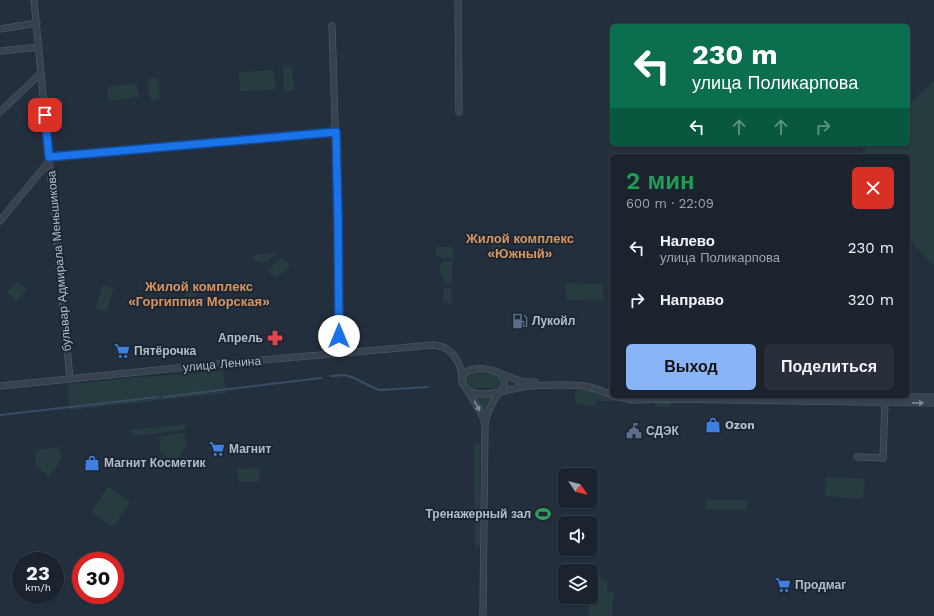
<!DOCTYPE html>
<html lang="ru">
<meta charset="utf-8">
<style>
:root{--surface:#1b232e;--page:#282f3a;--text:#f1f3f6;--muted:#a0a4aa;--line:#39404a;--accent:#8ab4f8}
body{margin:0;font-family:"Work Sans",sans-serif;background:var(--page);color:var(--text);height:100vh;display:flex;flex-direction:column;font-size:15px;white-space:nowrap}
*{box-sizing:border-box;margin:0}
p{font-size:13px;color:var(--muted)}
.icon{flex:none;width:22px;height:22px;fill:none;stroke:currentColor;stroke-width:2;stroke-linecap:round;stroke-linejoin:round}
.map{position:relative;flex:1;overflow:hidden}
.details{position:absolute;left:610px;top:154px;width:300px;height:244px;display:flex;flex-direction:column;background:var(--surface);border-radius:6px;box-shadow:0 1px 3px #0004,0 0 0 1px var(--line)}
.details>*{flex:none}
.banner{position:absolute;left:610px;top:24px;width:300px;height:122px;border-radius:6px;box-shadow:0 1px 3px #0004,0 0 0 1px var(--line);background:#0b6e4f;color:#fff;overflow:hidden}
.needle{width:26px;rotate:125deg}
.controls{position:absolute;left:558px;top:468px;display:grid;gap:8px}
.controls a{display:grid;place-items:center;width:40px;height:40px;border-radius:6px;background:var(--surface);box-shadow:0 1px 3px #0004,0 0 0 1px var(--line);font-size:20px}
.speed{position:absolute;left:12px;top:552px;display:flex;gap:8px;font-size:20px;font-weight:700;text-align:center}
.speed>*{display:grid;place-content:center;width:52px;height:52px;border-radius:50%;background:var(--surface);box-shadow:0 1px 3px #0004,0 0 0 1px var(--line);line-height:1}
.speed small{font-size:10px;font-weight:400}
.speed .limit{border:6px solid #d22;background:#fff;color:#111}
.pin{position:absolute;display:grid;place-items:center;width:34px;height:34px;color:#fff;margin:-17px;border-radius:8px;box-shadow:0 2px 6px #0006}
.me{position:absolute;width:44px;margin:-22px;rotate:0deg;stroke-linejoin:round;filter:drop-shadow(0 0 3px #0008)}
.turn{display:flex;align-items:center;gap:14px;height:84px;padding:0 16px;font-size:18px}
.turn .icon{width:52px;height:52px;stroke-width:2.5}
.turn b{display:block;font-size:28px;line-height:34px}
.lanes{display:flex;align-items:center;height:38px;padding:0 16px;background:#0003;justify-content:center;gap:20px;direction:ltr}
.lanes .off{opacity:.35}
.round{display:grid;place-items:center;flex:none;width:42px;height:42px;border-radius:6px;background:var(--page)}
.overview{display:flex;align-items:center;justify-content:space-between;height:68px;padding:0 16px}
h1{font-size:24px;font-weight:600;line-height:30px;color:#1e9e55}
.primary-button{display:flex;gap:8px;margin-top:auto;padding:8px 16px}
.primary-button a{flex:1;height:46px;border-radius:6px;background:var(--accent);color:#111;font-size:16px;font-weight:600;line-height:46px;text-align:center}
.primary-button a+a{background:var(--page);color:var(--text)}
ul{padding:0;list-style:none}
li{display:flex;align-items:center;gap:12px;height:52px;padding:0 16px}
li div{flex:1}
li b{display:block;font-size:15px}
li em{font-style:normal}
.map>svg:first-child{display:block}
</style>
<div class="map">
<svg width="934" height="616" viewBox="0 0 934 616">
<rect width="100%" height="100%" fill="#242f3e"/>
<!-- green -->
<g fill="#263c3f">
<polygon points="292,66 294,90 284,91 283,67"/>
<polygon points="274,70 275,89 240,91 239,72"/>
<polygon points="158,78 160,99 150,100 148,79"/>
<polygon points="934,81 934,266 908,238 908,156 857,156 870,144 908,144 908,106"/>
<polygon points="137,83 139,97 108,101 107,87"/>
<polygon points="492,238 501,238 501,252 492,251"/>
<polygon points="436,247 453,247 453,258 440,258 440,256 436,256"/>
<polygon points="278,252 268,261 260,263 251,256"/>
<polygon points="282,257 290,266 276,279 268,270"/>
<polygon points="444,261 452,261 452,283 444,282 444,277 442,277 442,275 440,275 440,264 443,263"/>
<polygon points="17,281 27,289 17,301 7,292"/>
<polygon points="192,283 201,288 192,303 184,298"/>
<polygon points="566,283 603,284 603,301 566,300"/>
<polygon points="103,285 114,289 106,312 95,308"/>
<polygon points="444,288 451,288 451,294 452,295 452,303 445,303 445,302 443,301"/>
<polygon points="223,370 226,393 69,410 67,384"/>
<path d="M471 372C477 373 496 373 500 377 502 379 501 381 501 383L496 388H471L468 386 465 381 466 376Z"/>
<path d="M580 387 612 397 671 401 672 404 667 407H655V402L596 401V406L580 405 576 403C574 398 574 390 580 387Z"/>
<polygon points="473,395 494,396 484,411 482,411"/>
<polygon points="186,424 185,430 131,436 131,430"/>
<polygon points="184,433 187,445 174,462 160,452 161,436"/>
<polygon points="474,443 480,443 480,543 479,545 478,546 475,545 475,543"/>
<polygon points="59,447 62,459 49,476 35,466 36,450"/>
<polygon points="259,468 259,481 238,482 237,469"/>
<polygon points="826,477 865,479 863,499 825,496"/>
<polygon points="108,487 130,502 113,527 91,512"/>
<rect x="706" y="500" width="41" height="10"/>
<polygon points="590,569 608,582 607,591 614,592 612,616 589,616 589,597 591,597"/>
</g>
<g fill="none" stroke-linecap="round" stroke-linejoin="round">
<!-- stream -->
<g stroke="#394c67" stroke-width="2">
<path d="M331 376C336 376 340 375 344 375 357 377 368 387 380 390L428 387"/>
<polyline points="164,397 321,378"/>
<polyline points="0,415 158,397"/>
</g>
<defs>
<g id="minor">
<polyline points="34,0 70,379"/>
<polyline points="458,0 459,112"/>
<polyline points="332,26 338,219 339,353"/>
<polyline points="0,29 37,23"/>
<polyline points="0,51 39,47"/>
<polyline points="0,112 41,73"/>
<polyline points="49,157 336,132"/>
<polyline points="0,221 50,160"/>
<polyline points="501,374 523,382 535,382"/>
<path d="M0 386 217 364 434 345C437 346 441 346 443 347 455 352 462 367 462 379"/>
<polyline points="467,390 481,413 485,422"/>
<polyline points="614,396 633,400 670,399 934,403"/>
<polyline points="726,396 934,397"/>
<polyline points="857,457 883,458 885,403"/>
<path d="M483 616 485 422C487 414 490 407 494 400 497 395 503 390 504 385 505 383 504 380 504 378 499 367 465 364 462 378 461 385 468 392 474 393 491 396 506 390 522 387 533 385 545 385 556 385 567 385 578 384 589 387 597 389 605 392 612 395"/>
</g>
</defs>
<!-- minor casing -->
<use href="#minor" stroke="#565f6c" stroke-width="7"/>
<!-- minor -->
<use href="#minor" stroke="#38414e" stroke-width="6"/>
</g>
<!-- one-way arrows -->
<defs><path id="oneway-solid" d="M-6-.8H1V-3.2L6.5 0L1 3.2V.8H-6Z"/></defs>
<g fill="#7c8592">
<use href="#oneway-solid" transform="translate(918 403) rotate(1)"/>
<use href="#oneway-solid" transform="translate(477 406) rotate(61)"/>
</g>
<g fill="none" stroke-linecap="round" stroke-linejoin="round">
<defs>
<polyline id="route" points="45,115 49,157 336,132 338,219 339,336"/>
</defs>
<!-- route casing -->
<use href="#route" stroke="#114b97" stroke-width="10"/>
<!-- route -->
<use href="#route" stroke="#1a73e8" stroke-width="7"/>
</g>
<!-- icons -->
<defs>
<symbol id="fuel-bare" viewBox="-9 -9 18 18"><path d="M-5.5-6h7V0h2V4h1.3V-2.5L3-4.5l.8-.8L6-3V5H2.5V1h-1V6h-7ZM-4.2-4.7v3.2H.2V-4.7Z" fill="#5c6f8a" stroke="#1d2633" stroke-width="2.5" paint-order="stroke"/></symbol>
<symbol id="pharmacy-bare" viewBox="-9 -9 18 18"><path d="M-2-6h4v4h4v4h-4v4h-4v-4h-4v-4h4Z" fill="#e0444e" stroke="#1d2633" stroke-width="2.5" paint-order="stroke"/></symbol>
<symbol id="supermarket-bare" viewBox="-9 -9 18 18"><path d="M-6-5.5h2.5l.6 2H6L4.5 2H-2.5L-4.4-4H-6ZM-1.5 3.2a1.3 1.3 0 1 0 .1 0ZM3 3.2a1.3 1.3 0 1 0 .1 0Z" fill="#3f7fe0" stroke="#1d2633" stroke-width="2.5" paint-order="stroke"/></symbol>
<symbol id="shop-bare" viewBox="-9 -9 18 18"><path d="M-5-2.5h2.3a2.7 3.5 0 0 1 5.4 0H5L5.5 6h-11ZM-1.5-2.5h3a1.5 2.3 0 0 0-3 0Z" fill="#3f7fe0" stroke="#1d2633" stroke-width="2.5" paint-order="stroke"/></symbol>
<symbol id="civic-bare" viewBox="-9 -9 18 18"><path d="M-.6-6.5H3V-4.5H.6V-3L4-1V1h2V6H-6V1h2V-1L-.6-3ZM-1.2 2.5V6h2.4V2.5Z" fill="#5c6f8a" stroke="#1d2633" stroke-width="2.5" paint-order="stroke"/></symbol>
<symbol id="stadium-bare" viewBox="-9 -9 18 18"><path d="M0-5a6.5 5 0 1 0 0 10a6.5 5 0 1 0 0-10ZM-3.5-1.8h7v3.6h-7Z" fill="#2e9e5b" stroke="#1d2633" stroke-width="2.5" paint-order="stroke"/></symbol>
</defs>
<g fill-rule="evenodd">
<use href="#fuel-bare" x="509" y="310" width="22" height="22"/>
<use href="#pharmacy-bare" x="264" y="327" width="22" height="22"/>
<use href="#supermarket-bare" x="111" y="340" width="22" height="22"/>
<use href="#shop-bare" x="702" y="414" width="22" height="22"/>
<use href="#civic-bare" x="623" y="420" width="22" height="22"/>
<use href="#supermarket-bare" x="206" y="438" width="22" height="22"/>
<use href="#shop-bare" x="81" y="452" width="22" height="22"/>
<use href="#stadium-bare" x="532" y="503" width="22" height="22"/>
<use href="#supermarket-bare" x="772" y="574" width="22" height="22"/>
</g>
<g text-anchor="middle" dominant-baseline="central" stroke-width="4" stroke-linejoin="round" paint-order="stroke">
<!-- street labels -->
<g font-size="12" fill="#b4bcc9" stroke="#1d2633">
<text transform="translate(59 261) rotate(-95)">бульвар Адмирала Меньшикова</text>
<text transform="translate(222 364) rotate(-5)">улица Ленина</text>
</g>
<!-- poi labels -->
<g font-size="12" font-weight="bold" fill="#b4bcc9" stroke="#1d2633" text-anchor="start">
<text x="532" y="321">Лукойл</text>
<text x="263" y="338" text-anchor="end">Апрель</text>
<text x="134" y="351">Пятёрочка</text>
<text x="725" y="425">Ozon</text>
<text x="646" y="431">СДЭК</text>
<text x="229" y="449">Магнит</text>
<text x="104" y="463">Магнит Косметик</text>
<text x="531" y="514" text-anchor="end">Тренажерный зал</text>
<text x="795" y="585">Продмаг</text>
</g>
<!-- neighbourhood labels -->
<g font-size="13" font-weight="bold" fill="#d59563" stroke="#1d2633">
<text x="520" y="238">Жилой комплекс<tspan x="520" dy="15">«Южный»</tspan></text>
<text x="199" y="286">Жилой комплекс<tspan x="199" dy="15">«Горгиппия Морская»</tspan></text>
</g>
</g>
</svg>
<div class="controls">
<a><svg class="needle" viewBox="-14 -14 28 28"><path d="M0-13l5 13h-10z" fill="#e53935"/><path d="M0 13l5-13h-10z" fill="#a0a4aa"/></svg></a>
<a><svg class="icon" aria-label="sound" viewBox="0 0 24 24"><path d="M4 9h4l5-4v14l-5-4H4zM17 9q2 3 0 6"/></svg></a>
<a><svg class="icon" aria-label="layers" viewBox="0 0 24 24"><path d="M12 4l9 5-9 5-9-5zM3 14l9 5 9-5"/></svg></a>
</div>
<div class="speed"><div>23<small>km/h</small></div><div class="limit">30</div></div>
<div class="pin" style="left:45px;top:115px;background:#d93025"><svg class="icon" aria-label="arrive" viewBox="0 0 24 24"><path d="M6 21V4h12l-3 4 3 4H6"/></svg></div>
<svg class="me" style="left:339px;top:336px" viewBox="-20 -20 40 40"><circle r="19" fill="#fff"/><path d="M0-13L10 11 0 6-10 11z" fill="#1a73e8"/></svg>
<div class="banner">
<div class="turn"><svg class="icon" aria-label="left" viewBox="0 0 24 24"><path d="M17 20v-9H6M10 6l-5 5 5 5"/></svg><div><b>230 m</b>улица Поликарпова</div></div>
<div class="lanes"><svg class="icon" aria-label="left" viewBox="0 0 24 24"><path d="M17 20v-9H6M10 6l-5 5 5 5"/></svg><svg class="icon off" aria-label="ahead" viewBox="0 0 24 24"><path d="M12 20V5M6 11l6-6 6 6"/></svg><svg class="icon off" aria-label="ahead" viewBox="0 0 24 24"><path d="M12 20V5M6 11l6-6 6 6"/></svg><svg class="icon off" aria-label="right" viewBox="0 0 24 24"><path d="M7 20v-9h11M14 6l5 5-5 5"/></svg></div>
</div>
<section class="details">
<div class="overview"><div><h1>2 мин</h1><p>600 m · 22:09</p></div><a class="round" style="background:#d93025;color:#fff"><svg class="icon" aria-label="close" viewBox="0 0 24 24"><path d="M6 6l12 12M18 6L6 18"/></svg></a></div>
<ul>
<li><svg class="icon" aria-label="left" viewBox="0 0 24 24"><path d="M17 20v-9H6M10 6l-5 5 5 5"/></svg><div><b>Налево</b><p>улица Поликарпова</p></div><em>230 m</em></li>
<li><svg class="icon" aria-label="right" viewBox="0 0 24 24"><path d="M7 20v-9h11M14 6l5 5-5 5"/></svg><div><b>Направо</b></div><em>320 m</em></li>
</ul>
<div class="primary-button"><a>Выход</a><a>Поделиться</a></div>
</section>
</div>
